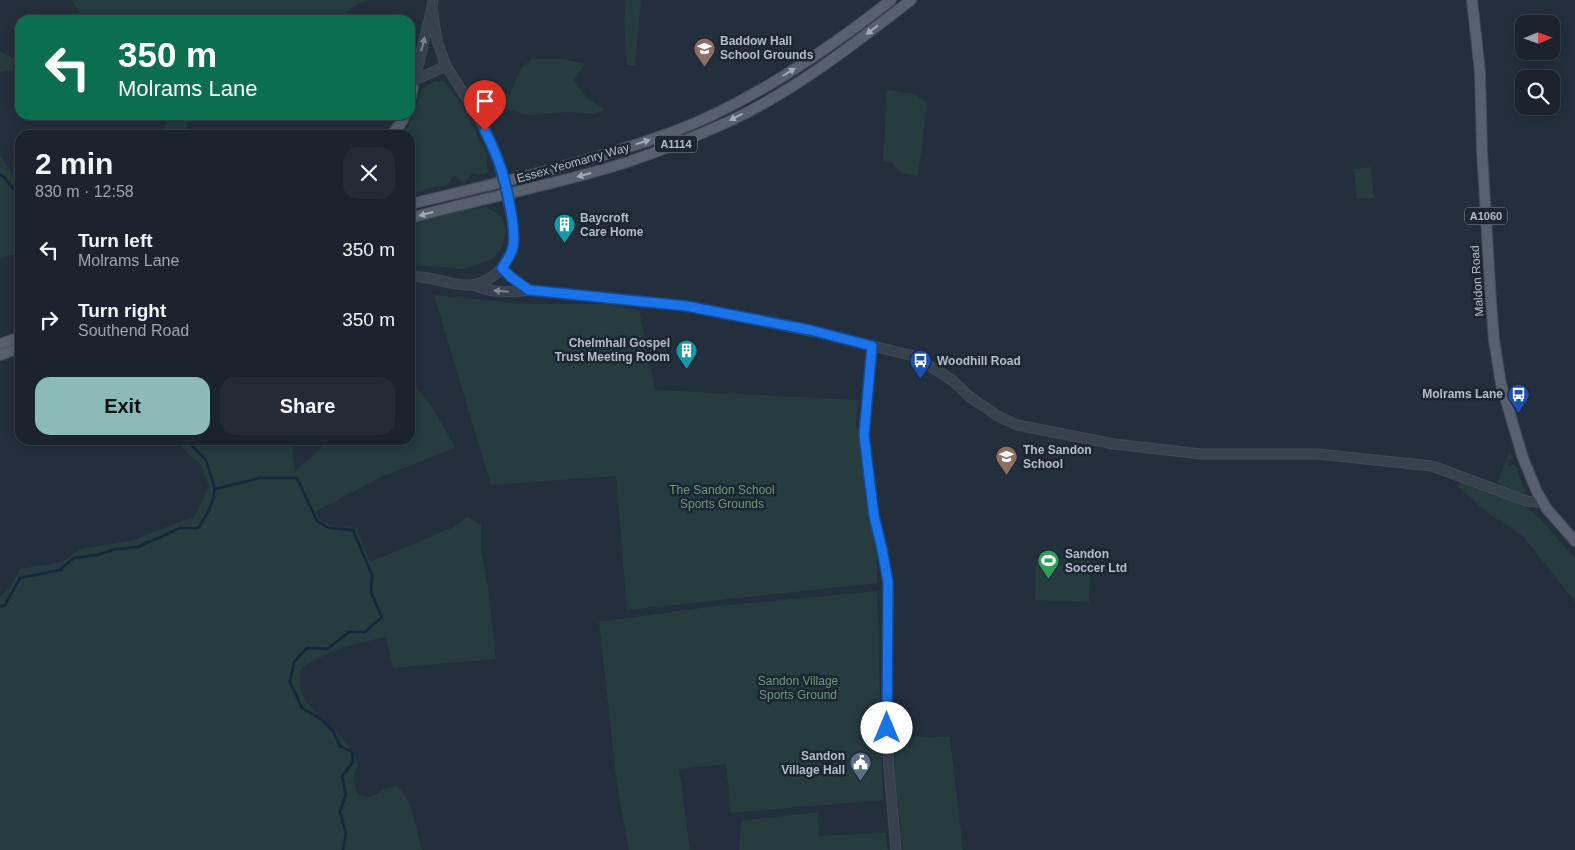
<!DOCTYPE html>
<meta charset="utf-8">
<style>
:root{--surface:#1b232e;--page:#242b36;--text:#f1f3f6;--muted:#a0a4aa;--line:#39404a;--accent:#8bbbb9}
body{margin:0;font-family:Arial,sans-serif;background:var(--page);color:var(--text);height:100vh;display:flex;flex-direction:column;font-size:19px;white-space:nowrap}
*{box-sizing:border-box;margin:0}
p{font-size:16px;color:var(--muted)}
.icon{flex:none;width:28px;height:28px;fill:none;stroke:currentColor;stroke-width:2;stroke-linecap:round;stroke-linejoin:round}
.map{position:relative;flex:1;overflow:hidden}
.panel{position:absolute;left:15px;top:130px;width:400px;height:315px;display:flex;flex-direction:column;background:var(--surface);border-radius:15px;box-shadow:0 2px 12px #0003,0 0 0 1px var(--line)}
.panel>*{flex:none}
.banner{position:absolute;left:15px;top:15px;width:400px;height:105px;border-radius:15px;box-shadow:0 2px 12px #0003,0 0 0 1px var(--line);background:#0b6e4f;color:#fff;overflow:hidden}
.needle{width:32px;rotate:89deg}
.buttons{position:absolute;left:1515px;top:15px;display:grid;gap:10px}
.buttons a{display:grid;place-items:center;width:45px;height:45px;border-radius:10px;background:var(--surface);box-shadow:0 2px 12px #0003,0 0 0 1px var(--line);font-size:25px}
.pin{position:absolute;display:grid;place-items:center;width:42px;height:42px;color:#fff;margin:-51px -21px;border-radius:50% 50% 50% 0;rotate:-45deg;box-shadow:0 0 5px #0007}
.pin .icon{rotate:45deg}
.me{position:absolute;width:55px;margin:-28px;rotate:0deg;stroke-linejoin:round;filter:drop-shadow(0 0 4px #0008)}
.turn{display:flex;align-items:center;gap:18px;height:105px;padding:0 20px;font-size:22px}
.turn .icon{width:65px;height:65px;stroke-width:2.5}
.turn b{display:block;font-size:35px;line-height:42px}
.round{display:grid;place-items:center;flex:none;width:52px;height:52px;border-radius:15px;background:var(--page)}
.summary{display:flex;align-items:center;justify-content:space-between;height:85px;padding:0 20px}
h1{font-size:30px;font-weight:600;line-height:38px}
.primary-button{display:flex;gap:10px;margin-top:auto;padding:10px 20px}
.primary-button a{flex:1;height:58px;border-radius:15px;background:var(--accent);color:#111;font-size:20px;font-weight:600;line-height:58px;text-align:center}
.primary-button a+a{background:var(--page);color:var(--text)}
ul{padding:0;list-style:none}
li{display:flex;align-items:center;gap:15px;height:70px;padding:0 20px}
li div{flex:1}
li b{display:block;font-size:19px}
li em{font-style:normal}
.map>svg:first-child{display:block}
</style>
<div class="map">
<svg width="1575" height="850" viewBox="0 0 1575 850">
<rect width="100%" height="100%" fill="#242f3e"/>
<!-- green -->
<g fill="#263c3f">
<path d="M72 0H368C358 4 346 9 342 20H83Z"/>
<polygon points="626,0 641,0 635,65 627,65 624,21"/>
<polygon points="0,52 15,59 12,70 0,72"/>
<polygon points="532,59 564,59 585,64 574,80 588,99 605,109 595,114 568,112 529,115 499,107 501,95 510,94 521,68"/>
<polygon points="435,81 445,82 463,106 486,153 488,172 482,175 472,173 464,184 455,175 447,186 430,188 410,194 410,135 400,135 408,127 422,89"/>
<polygon points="887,90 914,94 927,103 918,176 902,173 891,162 883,160"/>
<polygon points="169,115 192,115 183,135 162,135"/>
<polygon points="0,156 20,184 20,254 0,257"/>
<polygon points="1371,167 1374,198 1357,199 1354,169"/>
<polygon points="486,207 502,217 506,228 503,246 494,258 477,265 463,269 410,264 410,225 456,212"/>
<polygon points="434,295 525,304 606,304 639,310 655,390 858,400 856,423 876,547 877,583 627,610 616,476 491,485"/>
<path d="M417 388 436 413 455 448 381 477 315 512C323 529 339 527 356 528L370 562 454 527 467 517 481 525V549L489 593 496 659 393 668 386 637C357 643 324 651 300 670 301 676 299 684 301 690 309 719 350 733 358 766 352 777 353 783 358 795L370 797 390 787 397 786C413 801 416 830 422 850H0V597L10 588 20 569 63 562 80 549 134 540 179 522 194 518 209 486 201 465 174 440H291L295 472 329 440H410V392Z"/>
<polygon points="1510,452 1513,458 1507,460 1508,466 1515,464 1525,490 1522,495 1500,486 1498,481"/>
<polygon points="1461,482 1524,505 1539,517 1575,559 1575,602 1523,536 1489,514 1458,487"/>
<polygon points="1036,560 1090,561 1089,602 1035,600"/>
<polygon points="877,591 883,800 731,813 726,764 679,769 690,850 629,850 617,785 599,622 708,607"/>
<polygon points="895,736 950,737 963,850 903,850 895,776"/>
<polygon points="818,812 819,836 886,833 888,850 739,850 741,821"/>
</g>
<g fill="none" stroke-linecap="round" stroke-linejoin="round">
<!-- stream -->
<g stroke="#17263c" stroke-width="2.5">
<polyline points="0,175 4,177 20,197"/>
<polyline points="186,440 206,460 215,489"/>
<path d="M0 607 5 605 20 578 60 570 74 558 97 555 116 549 138 547 180 528H198C207 516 213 505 215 489L260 478H297L317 521 329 528 353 530 372 575 371 593 382 617 365 632H349L327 649 307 648 294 662 290 682 302 708 321 719 333 731 340 746 352 752 353 762 342 776 346 794 340 812 346 833 343 850"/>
</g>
<defs>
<g id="tertiary">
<polyline points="433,0 432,8 437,41 446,66 479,117 497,157"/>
<polyline points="415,80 446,66"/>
<polyline points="413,88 431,11"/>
<polyline points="503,268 511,277 529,290 686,306 815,332 914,356 952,380 970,397 998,416 1017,425 1114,444 1201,454 1318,454 1432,466 1527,501 1538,502 1541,500"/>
<path d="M410 276C418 277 426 277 433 279 444 281 456 285 467 285 489 285 509 266 513 245 515 236 513 227 512 218"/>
<path d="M474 285C490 293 512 293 529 290"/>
<polyline points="872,346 864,435 874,516 882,549 888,582 887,728 889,769 896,850"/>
</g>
<g id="primary">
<polyline points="1472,0 1480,72 1482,151 1491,301 1494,340 1501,384 1523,458 1537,492 1547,509 1575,541"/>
<polyline points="410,100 413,88"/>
<polyline points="391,135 401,123 405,115"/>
<path d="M410 204C498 183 585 164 670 133 748 104 825 52 891 0"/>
<path d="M410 218C476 200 543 187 608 168 650 156 692 138 732 120 797 89 854 44 911 0"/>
<polyline points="0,344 20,337"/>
<polyline points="0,355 20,348"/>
</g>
</defs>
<!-- tertiary casing -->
<use href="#tertiary" stroke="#414a57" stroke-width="11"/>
<!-- primary casing -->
<use href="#primary" stroke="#414a57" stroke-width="12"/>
<!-- tertiary -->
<use href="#tertiary" stroke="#38414e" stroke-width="9"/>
<!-- primary -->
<use href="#primary" stroke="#56606e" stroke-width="10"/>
<defs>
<polyline id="tertiary-bridge" points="497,157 512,218"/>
</defs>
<!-- tertiary-bridge casing -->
<use href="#tertiary-bridge" stroke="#414a57" stroke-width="11" stroke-linecap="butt"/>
<!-- tertiary-bridge -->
<use href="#tertiary-bridge" stroke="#38414e" stroke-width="9"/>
</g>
<!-- one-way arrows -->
<defs><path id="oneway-solid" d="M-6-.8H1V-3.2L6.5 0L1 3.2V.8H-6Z" transform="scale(1.25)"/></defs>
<g fill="#a1aab7">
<use href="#oneway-solid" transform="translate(872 30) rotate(142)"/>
<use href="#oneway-solid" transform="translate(789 72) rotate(-32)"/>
<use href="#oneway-solid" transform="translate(736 117) rotate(153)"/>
<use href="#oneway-solid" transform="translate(643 142) rotate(-18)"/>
<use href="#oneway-solid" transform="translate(584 175) rotate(165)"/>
<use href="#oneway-solid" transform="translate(426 214) rotate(165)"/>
</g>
<g fill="#7c8592">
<use href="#oneway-solid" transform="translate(423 44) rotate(-77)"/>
<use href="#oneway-solid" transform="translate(501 291) rotate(-175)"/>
</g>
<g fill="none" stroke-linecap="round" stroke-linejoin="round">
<defs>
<path id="route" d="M485 131C489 139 493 147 496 155 504 173 517 229 513 247 511 255 507 261 502 268L511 277 529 290 686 306 810 330 872 346 864 435 874 516 882 549 888 582 887 728"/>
</defs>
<!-- route casing -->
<use href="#route" stroke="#114b97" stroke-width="12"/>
<!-- route -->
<use href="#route" stroke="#1a73e8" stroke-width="9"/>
</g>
<!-- icons -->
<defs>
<symbol id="school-pin" viewBox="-11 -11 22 30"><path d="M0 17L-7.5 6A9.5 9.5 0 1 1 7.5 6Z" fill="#8d6e63" stroke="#1d2633"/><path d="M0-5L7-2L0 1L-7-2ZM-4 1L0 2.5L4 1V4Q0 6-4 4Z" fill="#fff"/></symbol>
<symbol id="building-pin" viewBox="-11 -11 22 30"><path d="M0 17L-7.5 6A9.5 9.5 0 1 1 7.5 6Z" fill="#0f9aa8" stroke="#1d2633"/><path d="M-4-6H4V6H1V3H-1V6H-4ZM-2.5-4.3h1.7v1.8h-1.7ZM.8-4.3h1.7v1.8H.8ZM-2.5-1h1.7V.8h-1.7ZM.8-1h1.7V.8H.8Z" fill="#fff"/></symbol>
<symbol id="bus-pin" viewBox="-11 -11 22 30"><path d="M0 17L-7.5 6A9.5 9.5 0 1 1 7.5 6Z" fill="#1a4fb4" stroke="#1d2633"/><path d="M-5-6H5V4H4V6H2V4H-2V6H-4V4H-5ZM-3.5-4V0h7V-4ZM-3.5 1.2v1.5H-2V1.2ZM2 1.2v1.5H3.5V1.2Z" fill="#fff"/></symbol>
<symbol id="stadium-pin" viewBox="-11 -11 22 30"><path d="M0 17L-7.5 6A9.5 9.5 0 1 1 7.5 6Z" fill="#2e9e5b" stroke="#1d2633"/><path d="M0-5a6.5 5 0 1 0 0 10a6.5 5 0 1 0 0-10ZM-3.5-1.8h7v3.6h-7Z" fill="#fff"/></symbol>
<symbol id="civic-pin" viewBox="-11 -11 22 30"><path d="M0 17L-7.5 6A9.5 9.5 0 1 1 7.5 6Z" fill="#5c6f8a" stroke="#1d2633"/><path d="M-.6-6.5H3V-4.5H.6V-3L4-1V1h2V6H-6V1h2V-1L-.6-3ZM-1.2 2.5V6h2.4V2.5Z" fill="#fff"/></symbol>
</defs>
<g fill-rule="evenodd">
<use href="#school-pin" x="692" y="36" width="25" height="34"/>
<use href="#building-pin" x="552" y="212" width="25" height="34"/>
<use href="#building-pin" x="674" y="338" width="25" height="34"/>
<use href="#bus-pin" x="908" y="348" width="25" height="34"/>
<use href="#bus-pin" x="1506" y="382" width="25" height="34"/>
<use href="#school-pin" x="994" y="444" width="25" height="34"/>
<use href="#stadium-pin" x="1036" y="548" width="25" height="34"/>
<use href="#civic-pin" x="848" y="750" width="25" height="34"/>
</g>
<g text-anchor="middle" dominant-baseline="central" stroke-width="5" stroke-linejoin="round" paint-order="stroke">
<!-- shield labels -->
<g fill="#1d2633" stroke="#878f9c" stroke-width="1">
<rect x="655" y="135.5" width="42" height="17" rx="4"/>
<rect x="1465" y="207.5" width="42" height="17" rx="4"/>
</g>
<g font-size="11" font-weight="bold" fill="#b4bcc9">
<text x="676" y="144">A1114</text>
<text x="1486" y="216">A1060</text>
</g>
<!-- poi labels -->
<g font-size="12" font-weight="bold" fill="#b4bcc9" stroke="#1d2633" text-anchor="start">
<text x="720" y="41">Baddow Hall<tspan x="720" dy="14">School Grounds</tspan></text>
<text x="580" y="218">Baycroft<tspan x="580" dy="14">Care Home</tspan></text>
<text x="670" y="343" text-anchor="end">Chelmhall Gospel<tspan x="670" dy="14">Trust Meeting Room</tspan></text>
<text x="937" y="361">Woodhill Road</text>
<text x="1503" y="394" text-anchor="end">Molrams Lane</text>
<text x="1023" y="450">The Sandon<tspan x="1023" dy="14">School</tspan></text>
<text x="1065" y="554">Sandon<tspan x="1065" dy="14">Soccer Ltd</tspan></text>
<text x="845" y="756" text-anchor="end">Sandon<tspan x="845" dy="14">Village Hall</tspan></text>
</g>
<!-- street labels -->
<g font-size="12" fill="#b4bcc9" stroke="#1d2633">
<text transform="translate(573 163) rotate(-16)">Essex Yeomanry Way</text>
<text transform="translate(1477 281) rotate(-94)">Maldon Road</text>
</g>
<!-- park labels -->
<g font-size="12" fill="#6b9a76" stroke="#1d2633">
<text x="722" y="490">The Sandon School<tspan x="722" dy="14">Sports Grounds</tspan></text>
<text x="798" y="681">Sandon Village<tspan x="798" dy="14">Sports Ground</tspan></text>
</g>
</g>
</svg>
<div class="buttons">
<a><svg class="needle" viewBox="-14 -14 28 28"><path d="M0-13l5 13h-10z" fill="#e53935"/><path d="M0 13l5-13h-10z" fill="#a0a4aa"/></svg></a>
<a><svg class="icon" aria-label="search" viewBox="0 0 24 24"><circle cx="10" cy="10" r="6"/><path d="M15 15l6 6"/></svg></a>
</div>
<div class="pin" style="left:485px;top:131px;background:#d93025"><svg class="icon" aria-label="arrive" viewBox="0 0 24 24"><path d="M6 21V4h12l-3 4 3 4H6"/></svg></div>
<svg class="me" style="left:887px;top:728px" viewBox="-20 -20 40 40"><circle r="19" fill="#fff"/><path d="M0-13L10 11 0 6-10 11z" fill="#1a73e8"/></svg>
<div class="banner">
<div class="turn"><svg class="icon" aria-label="left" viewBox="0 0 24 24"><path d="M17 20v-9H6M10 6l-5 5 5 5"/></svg><div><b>350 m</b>Molrams Lane</div></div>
</div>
<section class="panel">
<div class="summary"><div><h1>2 min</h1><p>830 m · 12:58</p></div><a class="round"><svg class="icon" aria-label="close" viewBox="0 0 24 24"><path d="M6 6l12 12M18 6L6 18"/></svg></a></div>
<ul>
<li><svg class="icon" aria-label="left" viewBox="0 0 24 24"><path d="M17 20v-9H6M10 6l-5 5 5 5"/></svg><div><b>Turn left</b><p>Molrams Lane</p></div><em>350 m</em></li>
<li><svg class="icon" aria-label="right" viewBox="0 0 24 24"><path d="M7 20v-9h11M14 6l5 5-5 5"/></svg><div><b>Turn right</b><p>Southend Road</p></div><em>350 m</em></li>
</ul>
<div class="primary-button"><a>Exit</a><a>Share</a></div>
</section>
</div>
